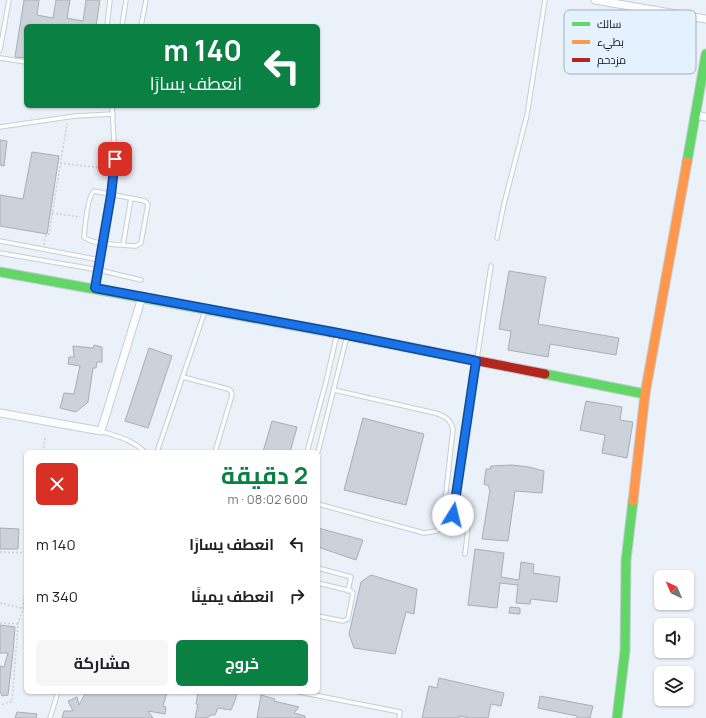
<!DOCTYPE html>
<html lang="ar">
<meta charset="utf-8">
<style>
:root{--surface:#fff;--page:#f6f6f6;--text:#202124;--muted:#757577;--accent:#0b8043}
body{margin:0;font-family:Manrope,Cairo,sans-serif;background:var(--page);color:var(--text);direction:rtl;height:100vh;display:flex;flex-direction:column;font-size:15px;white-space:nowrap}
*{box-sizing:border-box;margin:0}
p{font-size:13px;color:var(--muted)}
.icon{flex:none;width:22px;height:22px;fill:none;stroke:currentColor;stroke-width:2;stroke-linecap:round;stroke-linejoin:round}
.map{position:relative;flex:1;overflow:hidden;direction:ltr}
.side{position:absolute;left:24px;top:450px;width:296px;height:244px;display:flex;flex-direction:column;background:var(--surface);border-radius:6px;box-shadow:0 1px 3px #0004;direction:rtl}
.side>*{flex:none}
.top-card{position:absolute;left:24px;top:24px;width:296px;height:84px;border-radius:6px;box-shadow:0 1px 3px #0004;direction:rtl;background:#0b8043;color:#fff;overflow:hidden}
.needle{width:26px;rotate:316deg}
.buttons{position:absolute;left:654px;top:570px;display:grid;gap:8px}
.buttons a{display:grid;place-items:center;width:40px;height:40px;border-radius:6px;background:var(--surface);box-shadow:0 1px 3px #0004;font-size:20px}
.pin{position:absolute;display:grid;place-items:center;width:34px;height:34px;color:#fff;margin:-17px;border-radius:8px;box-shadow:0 2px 6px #0006}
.me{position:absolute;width:44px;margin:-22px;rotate:9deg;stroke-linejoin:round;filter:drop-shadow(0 0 3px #0008)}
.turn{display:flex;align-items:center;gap:14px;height:84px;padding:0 12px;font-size:18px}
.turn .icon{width:52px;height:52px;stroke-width:2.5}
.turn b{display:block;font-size:28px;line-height:34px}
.round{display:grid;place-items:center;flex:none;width:42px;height:42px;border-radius:6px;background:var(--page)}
.summary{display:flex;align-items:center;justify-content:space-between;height:68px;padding:0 12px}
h1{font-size:24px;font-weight:700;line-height:30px;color:var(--accent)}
.action{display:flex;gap:8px;margin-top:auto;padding:8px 12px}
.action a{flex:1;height:46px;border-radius:6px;background:var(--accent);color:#fff;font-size:16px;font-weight:700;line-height:46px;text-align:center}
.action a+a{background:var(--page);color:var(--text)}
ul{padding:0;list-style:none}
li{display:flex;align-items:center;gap:12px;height:52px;padding:0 12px}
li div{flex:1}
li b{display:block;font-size:15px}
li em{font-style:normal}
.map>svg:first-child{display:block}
</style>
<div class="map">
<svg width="706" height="718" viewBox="0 0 706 718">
<rect width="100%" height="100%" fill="#eaf1f8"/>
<!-- building -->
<g fill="#cbd2d9" stroke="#a7aeb5">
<polygon points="24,0 39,0 37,15 53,18 56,0 70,0 67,18 83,21 86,0 100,0 96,26 26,26 26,58 15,57"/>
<polygon points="0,140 7,141 4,166 0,165"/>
<polygon points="32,152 59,156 47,234 0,226 0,195 23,199"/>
<polygon points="509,271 546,277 538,324 619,338 616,355 550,344 548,357 508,350 511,331 499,329"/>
<polygon points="94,345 102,347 102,362 97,362 96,368 93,368 88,402 76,412 60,408 64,393 74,394 80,366 68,364 69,357 74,357 73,346 93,348"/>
<polygon points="149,348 172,356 148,428 125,421"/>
<polygon points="586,401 622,407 620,420 633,422 627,458 602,453 605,435 580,430"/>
<polygon points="363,418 424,434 406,505 344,490"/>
<polygon points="272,421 297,427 290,452 263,452"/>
<polygon points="512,465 529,467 544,471 542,493 515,491 508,541 482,539 490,490 489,489 489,486 484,484 486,469 490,469 491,466"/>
<polygon points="0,528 19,529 18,549 0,549"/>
<polygon points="318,528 363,540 356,560 318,547"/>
<polygon points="475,549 504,553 501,577 519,580 521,562 534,564 533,573 560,577 557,602 531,599 530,604 516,603 518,585 500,583 497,608 468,605"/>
<polygon points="371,575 417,589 414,614 406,612 395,654 354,648 349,634 361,582"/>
<polygon points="510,607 520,608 520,614 509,613"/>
<polygon points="0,625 15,627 13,652 8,695 2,696 1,693 0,693 0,666 4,667 8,653 0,653"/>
<polygon points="439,678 504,693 501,706 491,704 488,718 470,718 459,716 459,718 422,718 429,686 437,688"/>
<polygon points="86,692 167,692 163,706 166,707 165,714 148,711 153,718 62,718 64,711 73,711 68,701 77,697 79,705"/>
<polygon points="198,692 236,692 236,698 231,710 218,708 215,715 211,715 207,718 195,718 198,705 196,704"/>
<polygon points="261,695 275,699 274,701 299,707 294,713 305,716 305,718 257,718"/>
<polygon points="540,696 593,706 590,718 577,718 577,716 538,708"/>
<polygon points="17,712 37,714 36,718 15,718"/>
</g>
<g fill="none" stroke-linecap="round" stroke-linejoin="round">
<defs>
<g id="lane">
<polyline points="107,26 110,0"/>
<polyline points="122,26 126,0"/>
<polyline points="141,26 146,0"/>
<polyline points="0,50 9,0"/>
<polyline points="0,58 26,62"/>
<polyline points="0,127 75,116 113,114"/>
<path d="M94 191 145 201 148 204 141 243 136 246C125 245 91 245 84 237 85 226 87 197 94 191Z"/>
<polyline points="497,238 504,204 527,115 545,0"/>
<polyline points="0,241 100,260"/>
<polyline points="123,245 131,198"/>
<polyline points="0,253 99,270 141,280"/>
<polyline points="95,287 114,172 115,159 112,106"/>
<polyline points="183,377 228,389 231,391 232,395 215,452"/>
<path d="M101 431C119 437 131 439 145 452"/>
<polyline points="157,452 205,311"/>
<polyline points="307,452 326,382 337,334"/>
<polyline points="318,452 347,336"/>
<path d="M318 504 424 533 437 531 441 525 443 519 453 429C450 419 445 416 435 413L334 390"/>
<polyline points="453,515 469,519 465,554"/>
<polyline points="452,524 491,266"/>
<polyline points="318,568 351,577 348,591"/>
<polyline points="318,583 351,591 353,593 348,619 343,621 318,616"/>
<polyline points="299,692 400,712 399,718"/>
<polyline points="50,718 58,692"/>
</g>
<g id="street">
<polyline points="595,0 706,19"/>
<polyline points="695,115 706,117"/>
<polyline points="0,413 101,431 142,297"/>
</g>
<g id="fast">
<polyline points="687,162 706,54"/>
<polyline points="0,272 330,332"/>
<polyline points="545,374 645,394"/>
<polyline points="617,718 625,651 626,560 633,501"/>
</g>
<polyline id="slow" points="633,501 645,394 687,162"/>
<polyline id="jam" points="330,332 545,374"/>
</defs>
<!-- lane casing -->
<use href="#lane" stroke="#c6cdd5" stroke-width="5.5"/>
<!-- street casing -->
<use href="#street" stroke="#c6cdd5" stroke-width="9"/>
<!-- fast casing -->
<use href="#fast" stroke="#c6cdd5" stroke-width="11"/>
<!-- slow casing -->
<use href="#slow" stroke="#c6cdd5" stroke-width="11"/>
<!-- jam casing -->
<use href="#jam" stroke="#c6cdd5" stroke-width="11"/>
<!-- path -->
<g stroke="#cdd0d2" stroke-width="1.5" stroke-dasharray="2 2" stroke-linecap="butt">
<polyline points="60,163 110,169"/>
<polyline points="52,213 80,217"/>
<polyline points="44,245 45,237 49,234 67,123"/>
<polyline points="43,452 45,437"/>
<polyline points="0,552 26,553"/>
<polyline points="0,603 26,609"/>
<polyline points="0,623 18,624 12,701 1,705"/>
<polyline points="18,624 23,608 26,580"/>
</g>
<!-- lane -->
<use href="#lane" stroke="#fcfdfe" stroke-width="3.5"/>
<!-- street -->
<use href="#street" stroke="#fcfdfe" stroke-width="7"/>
<!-- fast -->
<use href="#fast" stroke="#63d668" stroke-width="9"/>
<!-- slow -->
<use href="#slow" stroke="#ff974d" stroke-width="9"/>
<!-- jam -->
<use href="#jam" stroke="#b3261e" stroke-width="9"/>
</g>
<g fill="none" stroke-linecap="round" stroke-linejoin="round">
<defs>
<polyline id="route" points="115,159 111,195 95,288 338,333 476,361 453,515"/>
</defs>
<!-- route casing -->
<use href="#route" stroke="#114b97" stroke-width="10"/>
<!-- route -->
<use href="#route" stroke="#1a73e8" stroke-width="7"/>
</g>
<!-- legend -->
<rect x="564" y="10" width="132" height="64" rx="6" fill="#e4f1fe" stroke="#a4b0bb" stroke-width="1"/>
<rect x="572" y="22" width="18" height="4" fill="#63d668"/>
<rect x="572" y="40" width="18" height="4" fill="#ff974d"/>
<rect x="572" y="58" width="18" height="4" fill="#b3261e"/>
<g font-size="11" fill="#0f171e">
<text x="597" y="28">سالك</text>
<text x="597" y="46">بطيء</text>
<text x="597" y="64">مزدحم</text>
</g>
</svg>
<div class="buttons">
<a><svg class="needle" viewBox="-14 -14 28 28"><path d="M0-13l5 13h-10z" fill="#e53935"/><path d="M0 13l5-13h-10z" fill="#757577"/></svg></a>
<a><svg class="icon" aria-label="sound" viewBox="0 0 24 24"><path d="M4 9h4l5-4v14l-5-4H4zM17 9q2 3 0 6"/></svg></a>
<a><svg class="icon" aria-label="layers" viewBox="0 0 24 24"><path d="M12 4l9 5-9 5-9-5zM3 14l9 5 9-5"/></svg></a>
</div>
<div class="pin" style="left:115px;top:159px;background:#d93025"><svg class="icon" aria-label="arrive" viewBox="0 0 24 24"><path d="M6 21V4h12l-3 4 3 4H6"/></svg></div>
<svg class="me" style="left:453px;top:515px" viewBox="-20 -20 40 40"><circle r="19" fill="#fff"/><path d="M0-13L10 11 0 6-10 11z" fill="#1a73e8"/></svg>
<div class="top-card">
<div class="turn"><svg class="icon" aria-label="left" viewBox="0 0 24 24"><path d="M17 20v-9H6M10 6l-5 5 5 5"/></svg><div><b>140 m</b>انعطف يسارًا</div></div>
</div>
<section class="side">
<div class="summary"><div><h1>2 دقيقة</h1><p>600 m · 08:02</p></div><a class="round" style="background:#d93025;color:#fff"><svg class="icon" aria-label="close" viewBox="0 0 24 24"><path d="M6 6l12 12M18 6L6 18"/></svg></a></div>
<ul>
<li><svg class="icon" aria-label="left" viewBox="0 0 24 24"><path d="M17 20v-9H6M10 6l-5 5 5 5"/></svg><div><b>انعطف يسارًا</b></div><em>140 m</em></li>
<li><svg class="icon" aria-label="right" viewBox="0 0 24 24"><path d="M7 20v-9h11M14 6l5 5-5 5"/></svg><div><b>انعطف يمينًا</b></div><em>340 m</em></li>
</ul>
<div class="action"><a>خروج</a><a>مشاركة</a></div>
</section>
</div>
